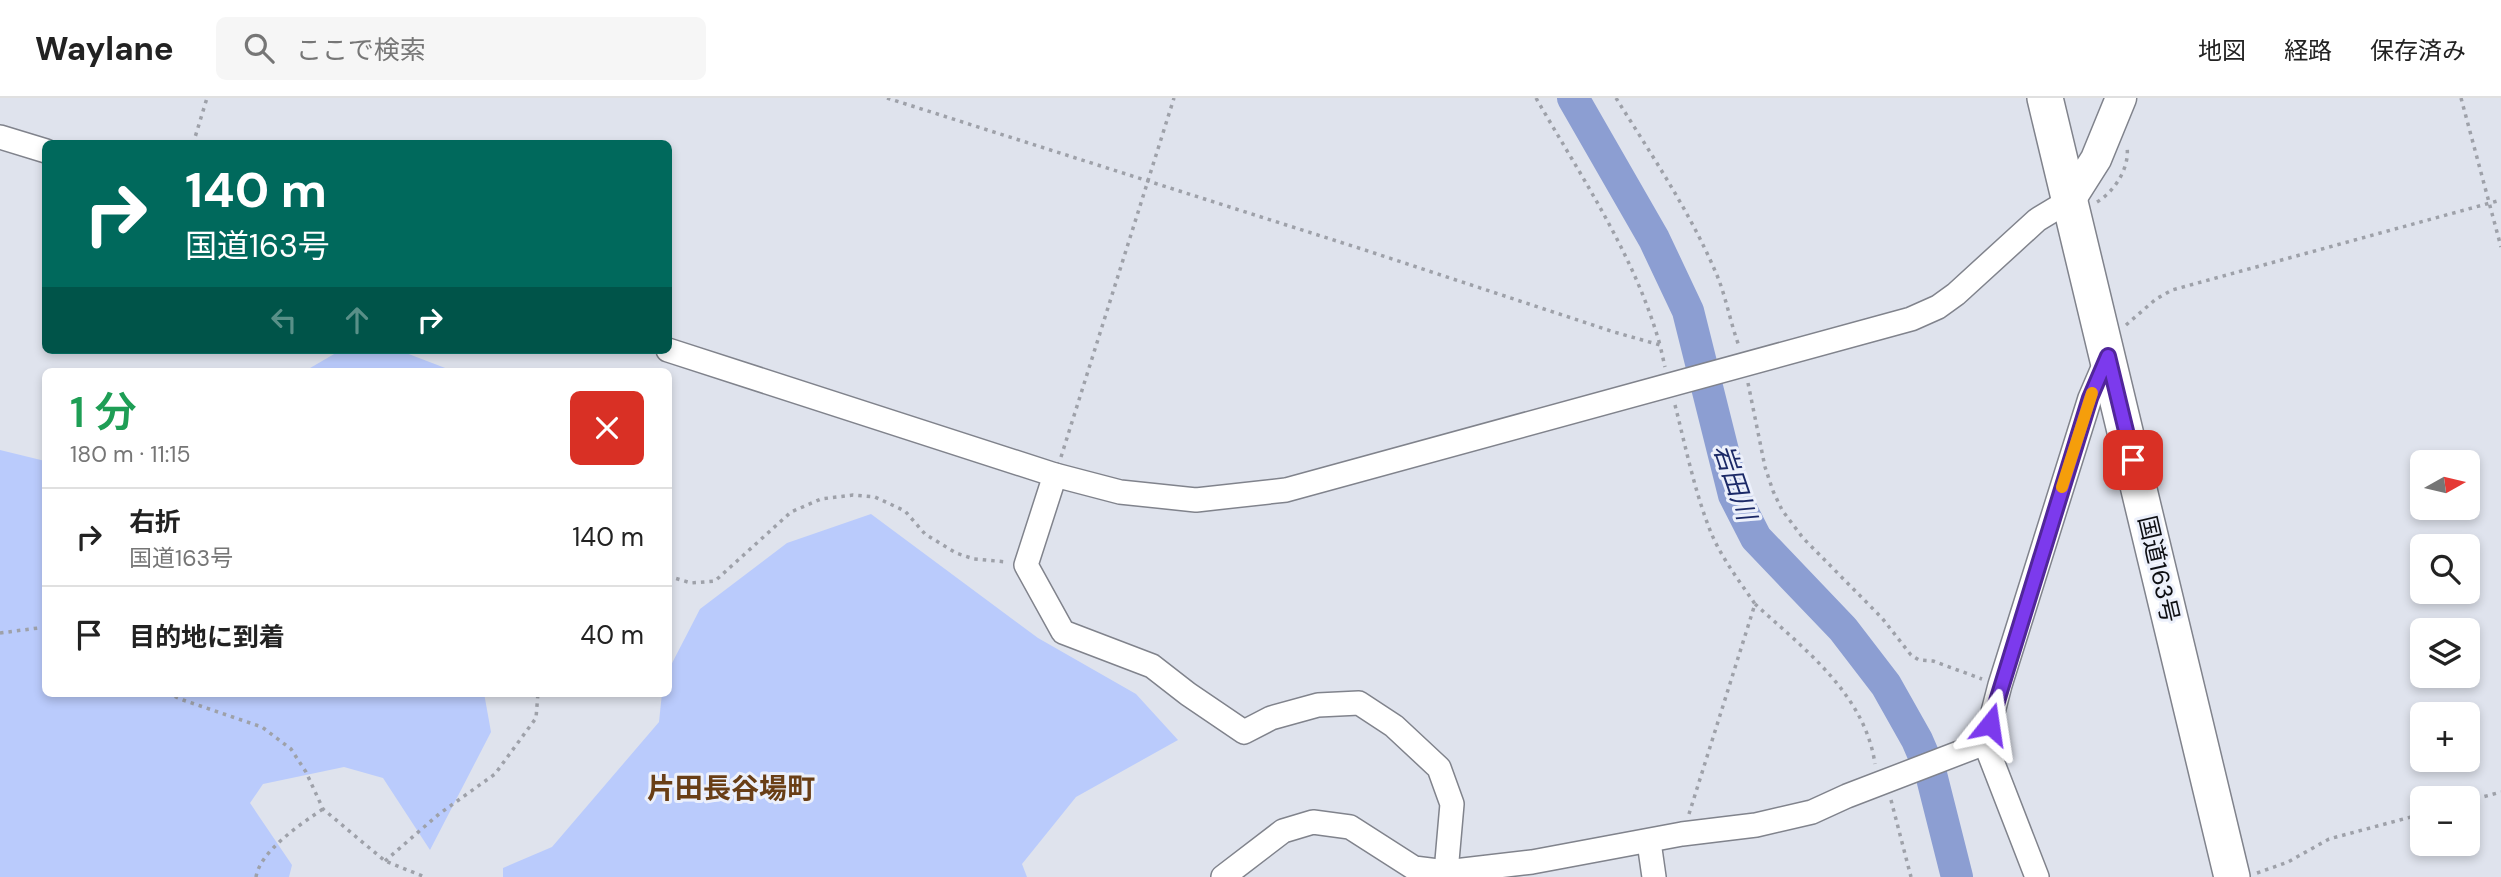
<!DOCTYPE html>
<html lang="ja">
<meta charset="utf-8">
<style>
:root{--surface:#fff;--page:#f6f6f6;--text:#222;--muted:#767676;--line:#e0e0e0}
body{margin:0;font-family:"DM Sans","Noto Sans JP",sans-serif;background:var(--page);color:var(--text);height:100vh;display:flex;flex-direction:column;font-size:26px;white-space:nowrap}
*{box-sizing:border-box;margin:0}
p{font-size:23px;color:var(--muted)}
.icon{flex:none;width:38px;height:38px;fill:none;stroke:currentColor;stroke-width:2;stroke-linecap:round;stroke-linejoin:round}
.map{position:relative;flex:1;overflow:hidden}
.drawer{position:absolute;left:42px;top:270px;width:630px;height:329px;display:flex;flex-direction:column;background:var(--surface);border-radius:10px;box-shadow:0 4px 10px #0003}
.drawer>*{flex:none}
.guide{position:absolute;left:42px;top:42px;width:630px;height:214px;border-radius:10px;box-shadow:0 4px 10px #0003;background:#00695c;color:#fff;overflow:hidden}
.needle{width:46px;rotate:82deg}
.tools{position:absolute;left:2410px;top:352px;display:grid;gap:14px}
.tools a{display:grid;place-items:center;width:70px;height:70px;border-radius:10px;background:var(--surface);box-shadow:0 4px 10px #0003;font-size:35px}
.pin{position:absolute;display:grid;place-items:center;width:60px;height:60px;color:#fff;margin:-30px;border-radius:14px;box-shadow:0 4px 10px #0006}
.me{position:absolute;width:77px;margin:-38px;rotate:15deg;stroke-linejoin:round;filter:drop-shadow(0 0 5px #0008)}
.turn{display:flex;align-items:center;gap:24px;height:147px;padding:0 28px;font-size:32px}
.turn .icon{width:91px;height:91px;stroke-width:2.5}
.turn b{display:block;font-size:49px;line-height:60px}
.lanes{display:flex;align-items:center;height:66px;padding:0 28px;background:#0003;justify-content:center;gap:35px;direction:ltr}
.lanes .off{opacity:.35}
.round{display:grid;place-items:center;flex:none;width:74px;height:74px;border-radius:10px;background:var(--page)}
.head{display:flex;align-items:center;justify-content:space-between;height:119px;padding:0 28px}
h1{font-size:42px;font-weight:600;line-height:52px;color:#1e9e55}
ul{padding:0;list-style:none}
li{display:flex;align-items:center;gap:21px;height:98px;padding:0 28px;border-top:2px solid var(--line)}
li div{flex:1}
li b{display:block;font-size:26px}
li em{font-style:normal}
header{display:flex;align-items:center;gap:42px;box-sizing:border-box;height:98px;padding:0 35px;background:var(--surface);border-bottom:2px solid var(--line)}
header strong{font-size:33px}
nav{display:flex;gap:38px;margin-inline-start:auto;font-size:24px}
.search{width:490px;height:63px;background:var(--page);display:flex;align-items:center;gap:18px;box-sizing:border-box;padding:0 24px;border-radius:10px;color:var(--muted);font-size:26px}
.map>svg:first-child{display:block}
</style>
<header>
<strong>Waylane</strong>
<div class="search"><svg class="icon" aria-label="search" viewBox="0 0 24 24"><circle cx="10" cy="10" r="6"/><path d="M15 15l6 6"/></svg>ここで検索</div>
<nav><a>地図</a><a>経路</a><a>保存済み</a></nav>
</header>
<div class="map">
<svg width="2501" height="779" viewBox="0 0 2501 779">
<rect width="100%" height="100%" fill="#dfe3ed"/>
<!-- green -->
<g fill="#bacbfc">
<polygon points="341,252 384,252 406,255 453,273 305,273"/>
<polygon points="0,352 45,363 46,595 484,595 491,634 430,752 383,680 344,669 263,686 250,705 292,767 289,779 0,779"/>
<polygon points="871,416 1038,540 1136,596 1178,642 1076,699 1022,766 1027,779 503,779 503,770 552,749 659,624 662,595 668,595 669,571 700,511 787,445"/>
</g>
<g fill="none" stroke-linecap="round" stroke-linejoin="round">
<!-- river -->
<polyline stroke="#8c9ed2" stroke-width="32" points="1573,0 1654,141 1688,213 1734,397 1756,440 1843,531 1886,587 1917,642 1930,672 1957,779"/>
<defs>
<g id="minor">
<polyline points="0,39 46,53"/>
<polyline points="668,252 1055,377 1120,394 1196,402 1286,392 1911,221 1938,209 1956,196 2037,122 2070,102"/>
<polyline points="1055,377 1026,467 1063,534 1152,568 1188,596 1244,634 1271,620 1318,607 1359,605 1394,628 1439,670 1452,706 1446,774"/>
<polyline points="1649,744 1654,779"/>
<polyline points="1223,779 1283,733 1313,724 1350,729 1414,770 1446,774 1532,764 1682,736 1756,727 1812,714 1847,698 1985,645"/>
<polyline points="2037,779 1985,645 2000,587 2090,300 2108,258"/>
</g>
<polyline id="major" points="2070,102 2096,61 2121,0"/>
<polyline id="highway" points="2045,0 2232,779"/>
</defs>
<!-- minor casing -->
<use href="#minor" stroke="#80838c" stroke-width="26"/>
<!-- major casing -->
<use href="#major" stroke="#80838c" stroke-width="33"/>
<!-- highway casing -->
<use href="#highway" stroke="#80838c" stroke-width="38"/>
<!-- path -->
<g stroke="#9ea1a9" stroke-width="3.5" stroke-dasharray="3.5 5" stroke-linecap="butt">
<polyline points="887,0 1365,152 1614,234 1660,247 1665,269"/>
<path d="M1536 0C1582 80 1635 158 1660 247"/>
<path d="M1616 0C1651 56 1690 114 1716 175 1726 198 1730 224 1739 248"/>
<polyline points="2461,0 2501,149"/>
<polyline points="193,46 207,0"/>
<path d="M2097 104C2114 94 2130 70 2127 49"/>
<polyline points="2126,227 2156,201 2172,192 2501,102"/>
<polyline points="1748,285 1765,369 1773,393 1782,412 1803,440 1882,520 1911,557 1919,562 1933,563 1982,581"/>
<path d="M1675 307C1686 350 1695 396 1712 437 1723 462 1740 484 1755 506L1689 716"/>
<polyline points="1061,359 1174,0"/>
<polyline points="668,478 691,485 715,483 791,414 821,401 853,397 875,399 905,413 925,436 956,455 974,461 1007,464"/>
<path d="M1755 506C1803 550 1865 596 1875 666"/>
<polyline points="0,535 46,529"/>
<polyline points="167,595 183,602 262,629 291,651 306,674 323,711 385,763 425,779"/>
<polyline points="1891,702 1911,779"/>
<polyline points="2468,703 2501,694"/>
<polyline points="385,763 439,716 495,676 536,620 538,595"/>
<polyline points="2257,775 2288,764 2329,741 2422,716"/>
<path d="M256 779C260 753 302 725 323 711"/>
</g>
<!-- minor -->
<use href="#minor" stroke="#fff" stroke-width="23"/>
<!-- major -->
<use href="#major" stroke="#fff" stroke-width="30"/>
<!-- highway -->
<use href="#highway" stroke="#fff" stroke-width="35"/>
</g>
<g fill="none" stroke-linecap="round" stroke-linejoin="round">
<defs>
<polyline id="route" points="1990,626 2090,300 2108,258 2133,362"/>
</defs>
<!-- route casing -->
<use href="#route" stroke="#51269a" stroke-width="18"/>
<!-- route -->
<use href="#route" stroke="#7c3aed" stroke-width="12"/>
<!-- slow -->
<polyline stroke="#f59e0b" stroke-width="12" points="2062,389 2092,295"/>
</g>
<g text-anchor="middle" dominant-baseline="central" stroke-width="6" stroke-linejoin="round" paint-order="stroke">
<!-- street labels -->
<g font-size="24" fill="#0e0f13" stroke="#ecf0fb">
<text transform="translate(2159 471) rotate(77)">国道163号</text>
</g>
<!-- water labels -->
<g font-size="26" font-style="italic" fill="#1b2967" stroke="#ecf0fb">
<text transform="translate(1735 384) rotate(71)">岩田川</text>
</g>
<!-- quarter labels -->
<g font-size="28" font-weight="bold" fill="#693e16" stroke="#ecf0fb">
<text x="731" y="690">片田長谷場町</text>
</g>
</g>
</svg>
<div class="tools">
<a><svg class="needle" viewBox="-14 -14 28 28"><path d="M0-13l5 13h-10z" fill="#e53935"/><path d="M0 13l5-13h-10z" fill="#767676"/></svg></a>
<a><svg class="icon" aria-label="search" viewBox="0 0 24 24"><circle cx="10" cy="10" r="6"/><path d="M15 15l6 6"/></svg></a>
<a><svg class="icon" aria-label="layers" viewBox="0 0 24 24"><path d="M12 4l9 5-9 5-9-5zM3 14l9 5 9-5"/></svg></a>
<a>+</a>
<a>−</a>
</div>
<div class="pin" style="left:2133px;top:362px;background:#d93025"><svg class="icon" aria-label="arrive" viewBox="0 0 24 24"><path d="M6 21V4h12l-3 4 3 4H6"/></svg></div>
<svg class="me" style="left:1990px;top:626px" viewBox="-20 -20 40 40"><path d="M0-17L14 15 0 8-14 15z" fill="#7c3aed" stroke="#fff" stroke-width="4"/></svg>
<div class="guide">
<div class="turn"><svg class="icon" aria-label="right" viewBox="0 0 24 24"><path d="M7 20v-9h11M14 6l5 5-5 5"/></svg><div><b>140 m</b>国道163号</div></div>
<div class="lanes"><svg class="icon off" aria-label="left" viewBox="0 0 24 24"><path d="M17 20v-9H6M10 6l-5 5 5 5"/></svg><svg class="icon off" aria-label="ahead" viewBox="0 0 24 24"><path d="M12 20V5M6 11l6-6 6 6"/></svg><svg class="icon" aria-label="right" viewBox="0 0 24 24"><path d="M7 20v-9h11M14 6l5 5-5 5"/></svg></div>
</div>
<section class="drawer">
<div class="head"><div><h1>1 分</h1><p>180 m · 11:15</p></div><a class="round" style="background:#d93025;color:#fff"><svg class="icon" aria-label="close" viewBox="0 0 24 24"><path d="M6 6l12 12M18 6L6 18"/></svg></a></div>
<ul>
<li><svg class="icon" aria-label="right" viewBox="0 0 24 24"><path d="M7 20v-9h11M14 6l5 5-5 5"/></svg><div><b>右折</b><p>国道163号</p></div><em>140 m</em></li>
<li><svg class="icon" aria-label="arrive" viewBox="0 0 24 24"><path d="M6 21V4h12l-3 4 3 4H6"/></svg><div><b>目的地に到着</b></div><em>40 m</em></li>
</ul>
</section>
</div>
